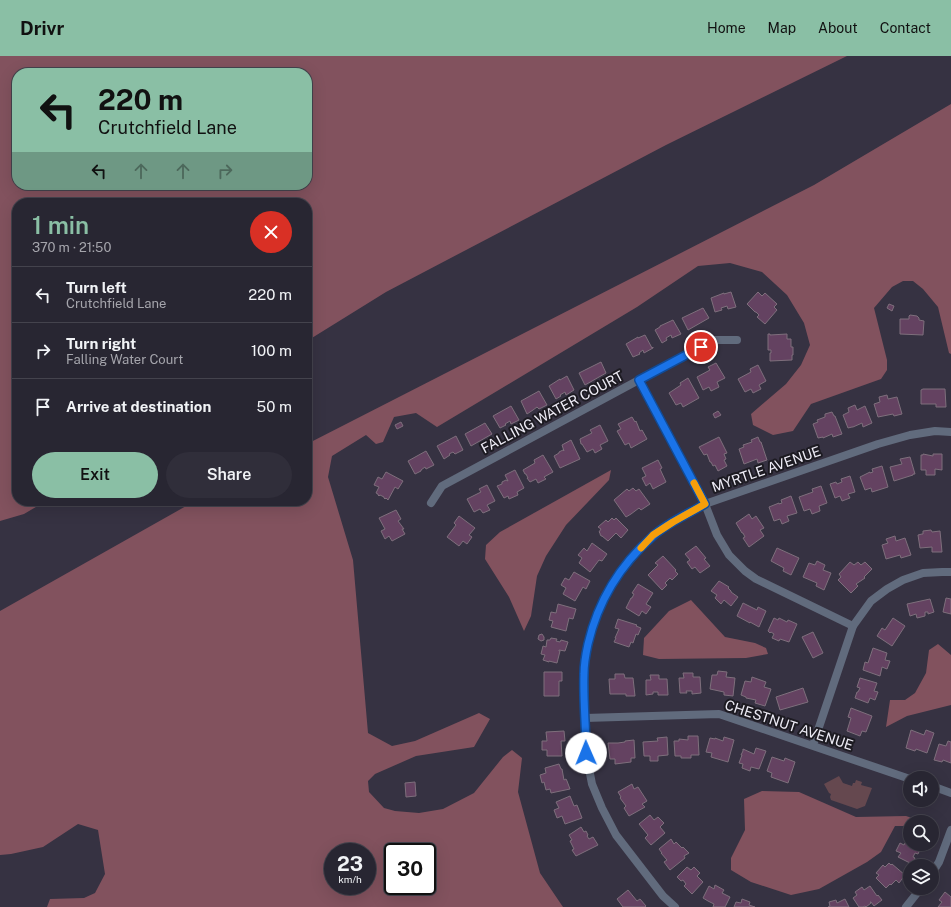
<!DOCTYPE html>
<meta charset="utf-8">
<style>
:root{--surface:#282632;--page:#302e3a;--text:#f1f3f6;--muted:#a5a5ac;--line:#44434d;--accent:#8abfa5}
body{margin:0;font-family:"Public Sans",sans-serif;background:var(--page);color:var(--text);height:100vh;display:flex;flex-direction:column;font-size:15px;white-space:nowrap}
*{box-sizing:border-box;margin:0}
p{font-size:13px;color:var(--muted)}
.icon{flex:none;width:22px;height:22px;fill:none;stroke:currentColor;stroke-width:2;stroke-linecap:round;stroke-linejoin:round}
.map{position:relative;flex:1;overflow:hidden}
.sheet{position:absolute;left:12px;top:142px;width:300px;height:308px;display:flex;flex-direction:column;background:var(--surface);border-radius:16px;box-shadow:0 4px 16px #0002,0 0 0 1px var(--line)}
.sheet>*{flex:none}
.guide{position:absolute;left:12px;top:12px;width:300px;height:122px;border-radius:16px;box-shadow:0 4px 16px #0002,0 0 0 1px var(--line);background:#8abfa5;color:#111;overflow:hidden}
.buttons{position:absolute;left:903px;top:715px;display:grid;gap:8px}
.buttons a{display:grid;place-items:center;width:36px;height:36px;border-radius:50%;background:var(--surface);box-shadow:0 4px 16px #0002,0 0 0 1px var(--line);font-size:20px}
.speed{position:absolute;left:324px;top:787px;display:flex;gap:8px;font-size:20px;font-weight:700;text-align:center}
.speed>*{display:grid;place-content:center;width:52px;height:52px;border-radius:50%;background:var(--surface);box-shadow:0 4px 16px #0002,0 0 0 1px var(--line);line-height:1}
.speed small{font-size:10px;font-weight:400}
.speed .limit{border:2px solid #111;border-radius:6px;background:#fff;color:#111}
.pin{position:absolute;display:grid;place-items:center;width:34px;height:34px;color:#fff;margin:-17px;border:2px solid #fff;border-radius:50%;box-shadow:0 1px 4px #0007}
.me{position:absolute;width:44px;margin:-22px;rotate:359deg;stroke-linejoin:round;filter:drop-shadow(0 0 3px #0008)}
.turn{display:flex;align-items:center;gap:14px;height:84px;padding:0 20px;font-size:18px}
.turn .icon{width:52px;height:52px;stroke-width:2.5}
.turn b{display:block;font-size:28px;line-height:34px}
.lanes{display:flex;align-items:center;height:38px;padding:0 20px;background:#0003;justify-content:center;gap:20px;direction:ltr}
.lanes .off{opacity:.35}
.round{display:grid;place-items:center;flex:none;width:42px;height:42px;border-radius:21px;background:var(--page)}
.head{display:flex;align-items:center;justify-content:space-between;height:68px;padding:0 20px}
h1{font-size:24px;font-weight:600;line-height:30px;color:var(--accent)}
.button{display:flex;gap:8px;margin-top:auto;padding:8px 20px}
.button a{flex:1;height:46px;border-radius:24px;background:var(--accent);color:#111;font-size:16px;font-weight:600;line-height:46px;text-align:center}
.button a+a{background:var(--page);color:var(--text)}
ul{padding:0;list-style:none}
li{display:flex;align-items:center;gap:12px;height:56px;padding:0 20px;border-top:1px solid var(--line)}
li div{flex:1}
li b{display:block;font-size:15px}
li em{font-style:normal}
header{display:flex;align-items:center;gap:24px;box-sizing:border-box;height:56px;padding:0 20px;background:var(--accent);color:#111}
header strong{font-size:19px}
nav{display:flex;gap:22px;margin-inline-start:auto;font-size:14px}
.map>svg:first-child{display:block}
</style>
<header>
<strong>Drivr</strong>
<nav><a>Home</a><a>Map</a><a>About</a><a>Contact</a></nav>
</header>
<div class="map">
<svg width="951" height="851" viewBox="0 0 951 851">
<rect width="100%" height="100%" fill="#363242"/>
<!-- green -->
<polygon fill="#65484f" points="839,720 843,727 852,730 853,727 855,727 856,724 862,726 861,729 872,732 865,750 857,753 831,744 830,741 831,738 829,737 824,728"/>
<!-- forest -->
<g fill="#82525e" fill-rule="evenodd">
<path d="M0 0H847L666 89 386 236 307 285V147H17V445H46L24 458 0 465ZM17 17H307V129H17Z"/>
<path d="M951 48V298L949 297 938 251 923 233 913 225H903L892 231 874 252 887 304V314L881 323 811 348 793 375 773 379 753 369 751 358 786 328 801 309 810 289 804 267 787 239 762 216 730 207 698 210 637 251 437 371 416 357 394 361 383 386 376 388 366 379 332 400 328 421 353 504 368 677 392 690 415 685 479 657 490 663 474 691 416 700 375 718 368 725 369 736 384 752 395 755 419 757 443 753 474 737 503 701 512 694 522 702 518 736 540 817 563 851H47L50 843 84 842 95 837 105 818 98 774 78 768 43 791 11 798 0 799V555L195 445H307V388L814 129ZM333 796H367V830H333ZM393 796H427V830H393Z"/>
<polygon points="611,414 609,424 566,469 546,500 537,520 531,560 524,575 509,541 485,503 486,489 500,476"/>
<polygon points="691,544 725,581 755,587 766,592 768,598 746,602 659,603 643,599 644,582 669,555"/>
<polygon points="938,588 951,599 951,649 907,660 886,671 890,644 905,644 915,637 926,617 929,594"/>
<polygon points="762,735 799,736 856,761 906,760 918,764 918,766 910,766 910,770 895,770 881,796 867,806 819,833 791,839 751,826 731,814 731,802 745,774 744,743"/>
</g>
<!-- building -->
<g fill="#644261" stroke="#7e6f7c">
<polygon points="731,236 736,251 728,253 727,250 721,252 722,254 715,256 711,242 724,237 724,238"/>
<polygon points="758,236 762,240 765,237 777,248 774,251 777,254 765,268 757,261 759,259 756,256 755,256 747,248"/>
<polygon points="889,248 894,250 892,255 887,252"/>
<polygon points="703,252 709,262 688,274 682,262"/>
<polygon points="910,259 917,260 919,262 919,264 924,265 923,279 900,278 900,263 909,263 909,260"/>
<polygon points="673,264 681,278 672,282 671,279 666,282 667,284 662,287 655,274 660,271 660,270"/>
<polygon points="768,278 770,278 770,279 787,278 787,283 791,283 791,291 793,291 793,299 792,299 792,304 770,305 770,297 771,297 771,294 768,294"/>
<polygon points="645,279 652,292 653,291 653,292 644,297 643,294 639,297 640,298 633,301 626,288 638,281 638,282"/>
<polygon points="601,306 606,317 585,329 579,317"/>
<polygon points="716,307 725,322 717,326 719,331 711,335 709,331 703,334 697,321 710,314 708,311"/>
<polygon points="758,309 766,325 759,329 761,333 753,337 751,333 745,336 738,323 751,316 750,313"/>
<polygon points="567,320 574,334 566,339 565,336 560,339 561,340 556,343 549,330 560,323 560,324"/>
<polygon points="688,322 699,342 683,351 681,347 676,349 669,337 681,329 680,327"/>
<polygon points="923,333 945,333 946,351 936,351 936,348 921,348 921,334"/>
<polygon points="539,335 547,349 539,353 537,351 533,354 527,358 521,345"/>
<polygon points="887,339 888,343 897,341 902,358 894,360 893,358 878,361 874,348 880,346 879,341"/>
<polygon points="855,349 857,354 865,350 872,367 863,371 862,367 853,371 852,371 848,372 843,359 849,356 848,352"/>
<polygon points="511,350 519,364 511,368 510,365 505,368 506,369 500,372 493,360"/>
<polygon points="718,355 721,359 715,362 713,358"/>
<polygon points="832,356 834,360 835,360 842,378 833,381 832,378 823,382 823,381 818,382 813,368 818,366 817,364 825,361 825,358"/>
<polygon points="632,361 635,366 636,365 640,375 642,374 647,383 631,392 629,387 625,389 617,375 621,373 618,368"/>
<polygon points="401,366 403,370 397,373 395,369"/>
<polygon points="485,367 492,378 471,390 465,378"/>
<polygon points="600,369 608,385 600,389 602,393 595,397 593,393 587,396 582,388 581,388 580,383 592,377 590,374"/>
<polygon points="456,380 463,394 455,398 453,396 449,398 450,399 444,403 437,390"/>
<polygon points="719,381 727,397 724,398 726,403 724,404 727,410 718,415 715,409 713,410 711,406 710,406 707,398 704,399 699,391"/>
<polygon points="758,381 760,386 761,386 767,404 758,407 757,403 744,408 739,393 744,391 743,389 752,386 751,384"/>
<polygon points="571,384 580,403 560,412 554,400 559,397 559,396 563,394 564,395 562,389"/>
<polygon points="426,395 434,409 426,413 425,411 421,414 421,415 415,418 408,405"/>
<polygon points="923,398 933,400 933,398 942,398 942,414 935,413 935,419 926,419 926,414 921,414 921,399 923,399"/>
<polygon points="543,399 553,416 544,421 546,423 538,427 536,423 530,426 527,422 528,422 526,418 525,418 523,414 535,407 534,404"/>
<polygon points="910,401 915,418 913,418 913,419 894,425 890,411 902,408 900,403"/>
<polygon points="658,404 662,412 660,413 666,426 653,433 650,427 646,430 642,422 646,420 642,412"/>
<polygon points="882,410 888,431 872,436 871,432 865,434 860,421 870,416 870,417 873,416 872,413"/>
<polygon points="515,414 524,432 517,436 518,439 509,443 508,440 504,442 497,430 502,428 502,426 506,424 508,425 505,419"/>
<polygon points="386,416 403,425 398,433 395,431 388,444 386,442 385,443 384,442 384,441 380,439 379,440 378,439 378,438 376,437 379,431 374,429 378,421 382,423"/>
<polygon points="850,420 855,436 848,438 850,442 842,445 840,440 835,442 830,428 836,426 837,428 842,426 841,423"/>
<polygon points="487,429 495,445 487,449 490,454 483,457 480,453 474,456 467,443 481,436 479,433"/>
<polygon points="821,430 827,447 819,450 820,455 812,458 810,453 804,455 799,441 813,436 812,433"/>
<polygon points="633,432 636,435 639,433 650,448 641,454 639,452 631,458 626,461 614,444 627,433 629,435"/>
<polygon points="791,440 797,457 787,460 789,465 782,468 780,463 774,465 769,451 779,447 779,448 782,447 781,444"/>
<polygon points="396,454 401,463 398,465 404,473 402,473 405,478 392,485 389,480 385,483 381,475 385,473 379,462"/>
<polygon points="749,458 752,463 756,460 764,472 760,474 764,480 749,491 743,482 745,481 743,477 742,477 736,467"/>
<polygon points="459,460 475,472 469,479 472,481 467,488 463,485 459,490 447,481 456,469 454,467"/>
<polygon points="612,462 614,464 616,462 628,474 621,482 616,477 608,485 602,480 601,480 600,478 600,477 599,476 601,473 598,471 606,464 608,466"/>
<polygon points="931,474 932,476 940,475 942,496 932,496 932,491 920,492 918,479 922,478 923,478 923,475"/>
<polygon points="895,480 896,485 905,482 911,499 901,502 900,499 886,503 882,489 888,487 886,483"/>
<polygon points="592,487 607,498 602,505 599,504 590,516 579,507 582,502 578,499 584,492 587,495"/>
<polygon points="696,490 706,502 704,503 710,510 700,517 695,511 692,513 687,506 690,504 685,498"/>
<polygon points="777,492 799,502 791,519 783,515 784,512 771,505"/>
<polygon points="663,500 676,514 675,515 678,518 672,524 670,522 665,527 667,529 662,534 648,519 658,509 655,507"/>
<polygon points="817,505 825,509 823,514 831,517 824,534 816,530 817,527 803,521 809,507 815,509"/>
<polygon points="850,506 854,509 858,506 861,509 865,506 872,513 864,521 865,522 856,528 858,530 851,537 838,524 841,521 839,518"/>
<polygon points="574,516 590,525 586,533 583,531 575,545 563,538 566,532 561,529 565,522 569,524"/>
<polygon points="719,525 729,531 728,532 731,535 731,536 738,541 731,550 724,544 721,548 715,542 717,539 711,535"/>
<polygon points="638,528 653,537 646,548 651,551 646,558 642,555 639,560 626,552 631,542 632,542 634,538 632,537"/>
<polygon points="946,542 951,543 951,558 943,556"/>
<polygon points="930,543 934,556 928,558 928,556 925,556 925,560 917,562 916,558 910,560 907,548"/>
<polygon points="743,547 757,554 758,551 766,555 759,571 750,566 750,567 737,560"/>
<polygon points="558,548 576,553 573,563 569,562 566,575 551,571 553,565 549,564 551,556 556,557"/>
<polygon points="774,562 778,564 779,562 787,566 788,564 797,568 789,586 780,583 779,585 772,582 774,578 771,576 770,577 768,575"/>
<polygon points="893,562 905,570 892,590 877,580 882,572 885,574"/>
<polygon points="618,563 637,569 636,570 641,572 638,579 636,578 633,587 631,586 629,591 614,586 616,582 615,582 619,573 615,572"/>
<polygon points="813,576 823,597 813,602 802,581"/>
<polygon points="542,578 544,581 544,584 541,585 538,583 539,579"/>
<polygon points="551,582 557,583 556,585 560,586 561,584 568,586 565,595 559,594 559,595 560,595 557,607 549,605 549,606 543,604 545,599 541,598 543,590 546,591 547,584 550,584"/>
<polygon points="873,592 887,597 885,604 890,605 887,613 882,611 880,620 863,614 865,606 868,607"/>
<polygon points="718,615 727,616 726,621 735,622 733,640 724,639 724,636 710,633 712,619 717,619"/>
<polygon points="544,616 562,616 562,625 559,625 559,640 544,640"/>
<polygon points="683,617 693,617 693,621 700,621 701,637 692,638 692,635 686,635 687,637 680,637 679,622 684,622"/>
<polygon points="615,618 624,618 625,622 633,622 635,640 626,640 626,638 610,638 609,623 615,623"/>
<polygon points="650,619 659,619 659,623 667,623 668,639 658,639 658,636 653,636 653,638 646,639 646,624 651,624"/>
<polygon points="752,621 766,626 764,631 771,633 765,650 755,647 756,644 746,642 746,641 741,639 745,625 751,626"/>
<polygon points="860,622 877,627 874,635 878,636 875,644 870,642 868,647 855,642 857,636 858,636 860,632 857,631"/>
<polygon points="803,632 808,646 780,654 776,641"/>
<polygon points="851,652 872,660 866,676 862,675 860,680 847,675 851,662 848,661"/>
<polygon points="911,674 924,679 926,674 934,677 927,697 916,693 915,695 906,692"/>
<polygon points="564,675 565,685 561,685 562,700 547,700 547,694 542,694 542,685 547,685 546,676"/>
<polygon points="688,680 698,680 699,699 691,699 691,702 681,702 681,700 675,700 674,685 679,685 679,683 688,684"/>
<polygon points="667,681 668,699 658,700 658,705 650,705 650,700 644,700 643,686 658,685 657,682"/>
<polygon points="724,681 734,684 728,706 711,701 712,697 706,696 710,682 715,683 715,682 723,685"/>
<polygon points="634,684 635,702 631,702 631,706 615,708 615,703 610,703 608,687 618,687 625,686 625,685"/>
<polygon points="948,685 951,686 951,707 943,704 942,706 934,704 939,688 946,690"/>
<polygon points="756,692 766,695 759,713 751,711 750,715 742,712 743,708 739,707 742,699 741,699 743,695 743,693 754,698"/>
<polygon points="772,701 784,705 785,702 795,706 788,727 771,721 772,717 767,715"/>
<polygon points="559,708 561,713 562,713 564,724 566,723 567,725 570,733 551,737 550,733 546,734 544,726 542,727 540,719 546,717 545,712"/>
<polygon points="415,726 416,740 406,741 405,727"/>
<polygon points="632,728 634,733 638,731 647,745 642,748 645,751 629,760 624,752 626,750 620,742 621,741 618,736"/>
<polygon points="570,740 574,750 577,749 582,762 565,768 562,760 557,762 554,754 559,752 556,746"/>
<polygon points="650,759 654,764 658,761 664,767 660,771 665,777 651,789 645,782 648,779 639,768"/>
<polygon points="581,771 584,776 586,775 588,779 587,780 589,783 593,781 598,789 576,800 572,794 574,793 570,785 572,784 569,779"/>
<polygon points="908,782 910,783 910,788 920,788 922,789 918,798 915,797 913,801 915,802 912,808 898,801 901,797 896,795 900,787 904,789"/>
<polygon points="671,783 674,788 676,786 682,792 683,791 689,797 684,800 685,802 670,814 664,806 667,804 661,797 662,797 659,793"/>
<polygon points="889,807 891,809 892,808 905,819 899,827 896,824 891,829 890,828 886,832 876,822 879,819 876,817 883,809 885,811"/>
<polygon points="687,811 691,814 694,811 700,817 697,820 703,826 692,838 684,830 686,828 683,824 681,825 677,821"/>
<polygon points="715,829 724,834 722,837 730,841 725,851 713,851 714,848 708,845 703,842 709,830 714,833"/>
<polygon points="870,830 877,840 878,839 882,844 874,850 871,846 870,846 871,847 866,851 865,850 863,851 859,851 853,842 857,839 855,836 862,831 864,834"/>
<polygon points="628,834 637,845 640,843 646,850 645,851 623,851 617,843"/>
<polygon points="945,836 951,841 951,851 938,851 942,846 939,844"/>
<polygon points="742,843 750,846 749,849 755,851 734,851 736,846 741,847"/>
<polygon points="845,843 849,851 828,851 830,850 829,846 836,844 837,847"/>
</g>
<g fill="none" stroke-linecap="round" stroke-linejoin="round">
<!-- street -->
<g stroke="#616b7d" stroke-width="8">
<polyline points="639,324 705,448 717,479 729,499 745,515 756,523 853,570"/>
<polyline points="431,447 442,430 713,284 737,284"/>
<polyline points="585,662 719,658 910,723"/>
<polyline points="813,689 853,570 871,545 887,533 903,524 923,517 942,516 951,516"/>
<polyline points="932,730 951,737"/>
<polyline points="932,817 939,806 951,774"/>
<polyline points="675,851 663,840 616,779 602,752 592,728 586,697 584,616 586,597 593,570 605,540 619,518 636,497 653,479 673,466 705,448 878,388 910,379 935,375 951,376"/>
<polyline points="906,851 921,832"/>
</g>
</g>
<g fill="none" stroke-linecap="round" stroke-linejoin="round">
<defs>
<path id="route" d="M586 697C586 670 583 644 584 618 584 608 586 597 588 588 598 545 620 509 653 480 667 467 688 458 705 448L639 324 701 291"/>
</defs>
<!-- route casing -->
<use href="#route" stroke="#114b97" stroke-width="10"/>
<!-- route -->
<use href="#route" stroke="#1a73e8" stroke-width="7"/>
<!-- slow -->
<polyline stroke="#f59e0b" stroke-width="7" points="641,492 653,479 673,466 705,448 694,427"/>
</g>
<g text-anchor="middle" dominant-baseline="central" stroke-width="4" stroke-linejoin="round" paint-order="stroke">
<!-- street labels -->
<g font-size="14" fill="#edebf5" stroke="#1d1b22">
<text transform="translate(552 356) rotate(-28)">FALLING WATER COURT</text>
<text transform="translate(766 413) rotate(-19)">MYRTLE AVENUE</text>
<text transform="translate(789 669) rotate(18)">CHESTNUT AVENUE</text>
</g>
</g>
</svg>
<div class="buttons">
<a><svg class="icon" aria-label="sound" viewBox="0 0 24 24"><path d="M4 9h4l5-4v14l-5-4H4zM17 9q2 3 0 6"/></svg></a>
<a><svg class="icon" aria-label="search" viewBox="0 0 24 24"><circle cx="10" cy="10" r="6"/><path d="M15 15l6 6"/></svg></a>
<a><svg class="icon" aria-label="layers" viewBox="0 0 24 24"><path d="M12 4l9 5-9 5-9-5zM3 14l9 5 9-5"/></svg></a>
</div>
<div class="speed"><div>23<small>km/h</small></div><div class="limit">30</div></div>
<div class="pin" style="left:701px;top:291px;background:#d93025"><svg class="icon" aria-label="arrive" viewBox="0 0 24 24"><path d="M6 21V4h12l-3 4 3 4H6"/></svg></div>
<svg class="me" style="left:586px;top:697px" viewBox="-20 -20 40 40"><circle r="19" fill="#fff"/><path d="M0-13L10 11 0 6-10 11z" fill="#1a73e8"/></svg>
<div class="guide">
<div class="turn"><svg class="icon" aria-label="left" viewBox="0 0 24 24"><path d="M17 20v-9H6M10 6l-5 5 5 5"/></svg><div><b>220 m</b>Crutchfield Lane</div></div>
<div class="lanes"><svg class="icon" aria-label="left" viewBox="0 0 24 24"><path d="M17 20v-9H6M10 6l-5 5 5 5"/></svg><svg class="icon off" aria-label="ahead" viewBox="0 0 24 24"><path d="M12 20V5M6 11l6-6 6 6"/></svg><svg class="icon off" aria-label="ahead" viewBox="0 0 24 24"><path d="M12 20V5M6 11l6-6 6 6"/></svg><svg class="icon off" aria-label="right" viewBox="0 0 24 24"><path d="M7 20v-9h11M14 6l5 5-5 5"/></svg></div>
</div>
<section class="sheet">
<div class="head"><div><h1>1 min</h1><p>370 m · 21:50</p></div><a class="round" style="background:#d93025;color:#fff"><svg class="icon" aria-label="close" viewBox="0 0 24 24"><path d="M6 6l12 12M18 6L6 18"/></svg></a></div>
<ul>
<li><svg class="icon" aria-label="left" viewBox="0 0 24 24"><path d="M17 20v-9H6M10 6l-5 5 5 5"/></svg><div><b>Turn left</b><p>Crutchfield Lane</p></div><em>220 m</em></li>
<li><svg class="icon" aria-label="right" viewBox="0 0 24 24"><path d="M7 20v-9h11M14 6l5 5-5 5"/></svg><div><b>Turn right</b><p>Falling Water Court</p></div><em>100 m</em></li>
<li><svg class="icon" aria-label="arrive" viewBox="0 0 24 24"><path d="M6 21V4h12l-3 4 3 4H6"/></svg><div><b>Arrive at destination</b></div><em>50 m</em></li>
</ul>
<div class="button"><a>Exit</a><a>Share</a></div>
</section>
</div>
